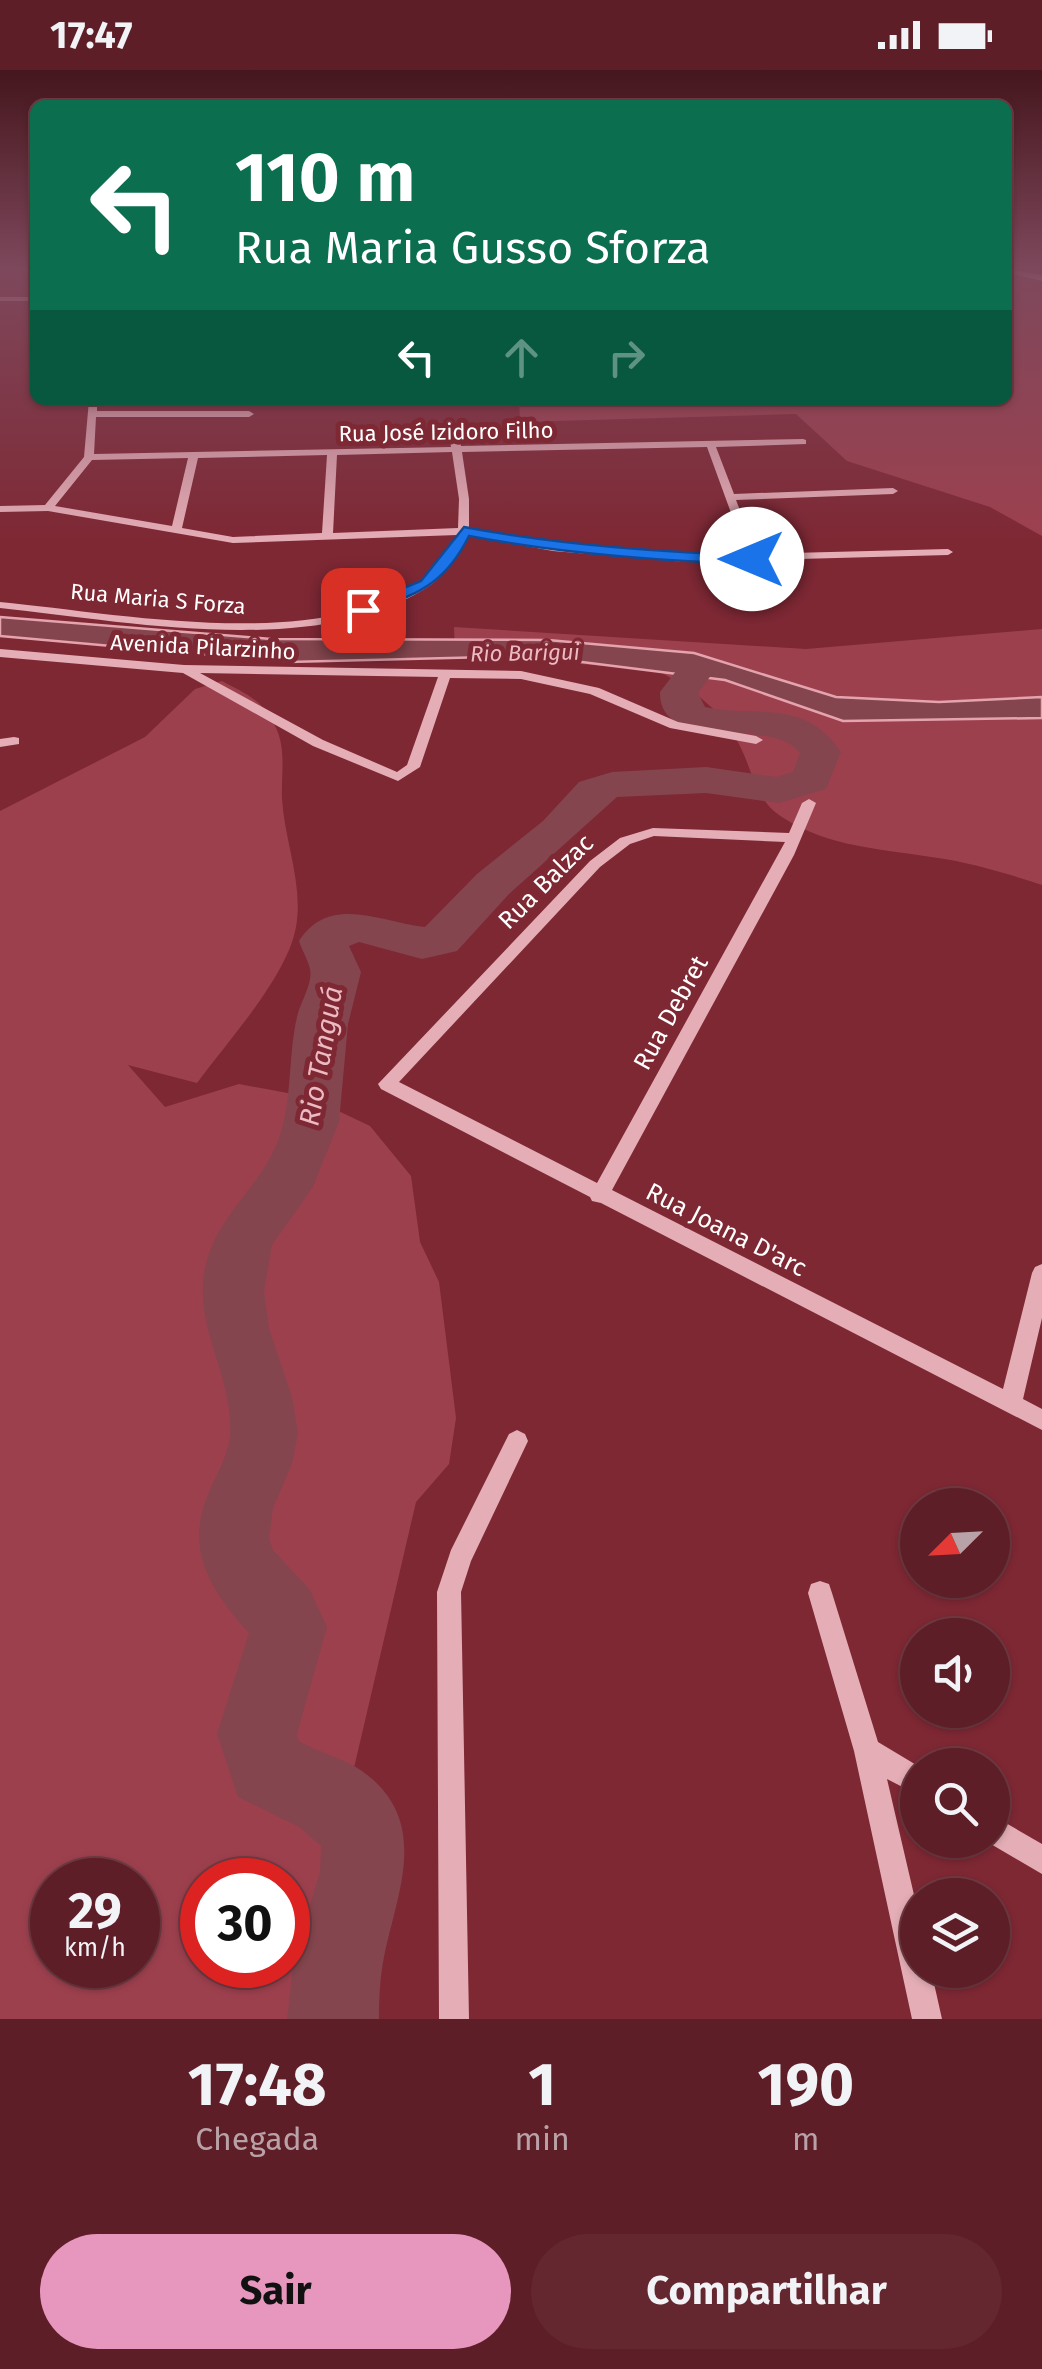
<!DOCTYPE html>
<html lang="pt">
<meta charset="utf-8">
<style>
:root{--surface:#5e1e27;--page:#64272f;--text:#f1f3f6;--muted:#b9a2a7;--line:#733c44;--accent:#e797bd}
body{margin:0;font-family:"Fira Sans",sans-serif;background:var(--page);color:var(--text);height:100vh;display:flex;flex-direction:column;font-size:38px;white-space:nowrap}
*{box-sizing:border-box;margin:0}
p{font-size:32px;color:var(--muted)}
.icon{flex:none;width:55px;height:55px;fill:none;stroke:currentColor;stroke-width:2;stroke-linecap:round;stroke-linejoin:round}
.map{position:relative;height:1949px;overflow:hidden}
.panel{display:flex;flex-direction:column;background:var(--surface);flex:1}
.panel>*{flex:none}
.guide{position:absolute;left:30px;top:30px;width:982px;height:305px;border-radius:15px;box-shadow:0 2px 8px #0004,0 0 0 2px var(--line);background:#0b6e4f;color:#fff;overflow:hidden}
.needle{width:65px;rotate:246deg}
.buttons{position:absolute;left:900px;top:1418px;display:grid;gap:20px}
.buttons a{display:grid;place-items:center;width:110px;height:110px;border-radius:50%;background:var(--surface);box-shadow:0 2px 8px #0004,0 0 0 2px var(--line);font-size:50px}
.speed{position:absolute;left:30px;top:1788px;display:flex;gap:20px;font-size:50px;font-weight:700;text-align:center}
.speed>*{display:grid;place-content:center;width:130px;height:130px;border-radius:50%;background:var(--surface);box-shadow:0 2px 8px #0004,0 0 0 2px var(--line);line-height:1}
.speed small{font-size:25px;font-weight:400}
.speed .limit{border:15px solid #d22;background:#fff;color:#111}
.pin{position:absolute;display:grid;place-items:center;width:85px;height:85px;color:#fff;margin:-42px;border-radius:20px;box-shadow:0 5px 15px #0006}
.me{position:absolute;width:110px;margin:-55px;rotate:270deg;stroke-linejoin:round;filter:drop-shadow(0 0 8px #0008)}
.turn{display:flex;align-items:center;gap:35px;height:210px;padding:0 40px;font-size:45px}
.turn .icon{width:130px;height:130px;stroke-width:2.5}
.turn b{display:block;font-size:70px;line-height:85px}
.lanes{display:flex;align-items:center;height:95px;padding:0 40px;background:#0003;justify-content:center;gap:50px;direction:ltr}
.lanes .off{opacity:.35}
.eta{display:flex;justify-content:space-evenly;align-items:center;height:170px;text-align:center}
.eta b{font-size:60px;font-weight:700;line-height:70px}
.cta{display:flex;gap:20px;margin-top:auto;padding:20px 40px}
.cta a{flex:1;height:115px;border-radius:60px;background:var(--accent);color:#111;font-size:40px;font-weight:700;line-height:115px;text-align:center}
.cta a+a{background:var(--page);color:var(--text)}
.status{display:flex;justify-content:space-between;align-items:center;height:70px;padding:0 50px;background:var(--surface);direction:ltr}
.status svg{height:28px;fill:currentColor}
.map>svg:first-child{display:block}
</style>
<div class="status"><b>17:47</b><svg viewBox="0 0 49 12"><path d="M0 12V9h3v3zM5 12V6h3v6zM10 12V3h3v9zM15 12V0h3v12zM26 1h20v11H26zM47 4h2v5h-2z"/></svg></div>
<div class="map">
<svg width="1042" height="1949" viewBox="0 0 1042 1949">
<rect width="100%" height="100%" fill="#7e2834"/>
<!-- green -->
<g fill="#9d404e" fill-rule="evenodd">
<polygon points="1008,204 1042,211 1042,466 990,437 847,391 796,344 520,352 519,330 1008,330"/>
<path d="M454 557 806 579 1042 559V815C1008 804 973 793 938 788 885 779 829 778 782 747 756 731 753 702 740 676 723 640 690 617 656 600L455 584Z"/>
<path d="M222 611C240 621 259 628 270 647 288 674 281 698 282 729 285 779 311 830 289 880 268 928 228 971 197 1013L128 995 165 1037 239 1014 309 1027 370 1056 411 1106 420 1172 439 1212 456 1348 449 1394 416 1432 350 1715 368 1949H0V741L145 667 195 619ZM52 1810H138V1895H52ZM202 1810H288V1895H202Z"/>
</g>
<!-- water -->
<polygon fill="#84454e" stroke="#e5a3ae" stroke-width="2.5" points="0,547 271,569 548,570 694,583 836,627 939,632 1042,627 1042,648 843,651 725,610 534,586 288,592 0,566"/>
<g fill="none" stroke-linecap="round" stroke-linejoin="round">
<!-- river -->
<path fill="#84454e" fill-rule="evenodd" d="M696 589 709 592 715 600 698 623 705 637C759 648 804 628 841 682L826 719 779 733 706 723 617 727 509 824 457 881 422 889 359 872 349 876 361 902 348 954 339 1052 313 1117 272 1175 264 1222 269 1258 292 1327 298 1363 292 1394 273 1438 269 1469 273 1480 310 1520 327 1557 297 1664 299 1671C319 1683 344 1688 362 1701 432 1751 397 1822 384 1887 380 1907 379 1928 379 1949H287L294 1888 320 1802 321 1776 299 1757 238 1727 217 1664 249 1563C210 1520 184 1479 209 1422 217 1403 228 1386 230 1365 234 1305 191 1256 206 1194 217 1149 252 1123 272 1084 295 1040 286 989 298 943 302 930 313 912 310 899 308 890 302 880 299 871 330 823 382 853 425 857L477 804 543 751 579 712 612 702 706 697 777 707 793 702 800 683C772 645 659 685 660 622L683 592Z"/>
<!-- minor -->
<g fill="#e5aeb7" fill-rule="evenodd">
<rect x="0" y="227" width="35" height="4"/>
<path d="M89 330H97V341H249L254 344 249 347H96L94 384 451 377 448 359 453 356 458 359 461 376 803 369 806 370V374L716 377 734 424 893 418 898 421 893 424 736 430 757 484 948 479 953 482 948 485 686 492 553 481 467 465C457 480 447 503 432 514 321 591 127 551 0 538V532C117 543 327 585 425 508 438 498 447 478 457 465L233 473 48 441 0 442V436L45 435 84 387ZM707 377 746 484C652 487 561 476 469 459V429L462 382ZM452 382 459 429 458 458 333 463 337 385ZM327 385 322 463 233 467 182 458 198 388ZM188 388 172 456 55 436 92 390Z"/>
<path d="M0 579 184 595 521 601 599 618 678 652 756 666 763 670 756 674 670 658 590 624 521 609 450 608 420 697 398 711 313 676 183 603 0 587ZM200 603 438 607 407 695 397 702 323 670Z"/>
<polygon points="14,667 19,668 19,674 0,677 0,669"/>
<path d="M809 729 816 733 794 785 612 1120 1003 1319 1032 1203 1035 1197 1042 1194V1248L1023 1329 1042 1339V1360L601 1133 592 1131 590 1127 381 1019 378 1014 590 791 620 768 653 758 789 763 802 733ZM654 766 785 772 597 1113 399 1012 600 797 630 774Z"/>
<polygon points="517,1360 525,1364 528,1371 471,1491 461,1522 469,1949 439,1949 437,1522 451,1480 509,1364"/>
<polygon points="820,1511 829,1514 832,1523 878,1672 918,1696 918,1725 887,1709 918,1842 918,1900 931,1900 942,1949 912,1949 854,1681 808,1523 811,1514"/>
<polygon points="992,1745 1042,1774 1042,1804 984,1770 992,1770"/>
</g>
<!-- major -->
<polygon fill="#fdeef0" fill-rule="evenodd" points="1008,199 1042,205 1042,211 1008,203"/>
</g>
<!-- sky -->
<linearGradient id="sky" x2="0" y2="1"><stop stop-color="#45161d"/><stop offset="0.42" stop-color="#7e485c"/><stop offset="1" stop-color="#7e485c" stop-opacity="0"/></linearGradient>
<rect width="1042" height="472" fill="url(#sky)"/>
<!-- route -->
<path fill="#1a73e8" stroke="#114b97" stroke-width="2.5" d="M464 457C561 475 654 482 752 485L760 489 752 494C656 491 564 484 469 466 444 516 417 523 368 543H357V537L421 511Z"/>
<g text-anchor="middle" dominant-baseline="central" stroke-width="10" stroke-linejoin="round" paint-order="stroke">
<!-- far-street labels -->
<g font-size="22" fill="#fff" stroke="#7e2834">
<text transform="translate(446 362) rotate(-1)">Rua José Izidoro Filho</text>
<text transform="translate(158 529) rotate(5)">Rua Maria S Forza</text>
<text transform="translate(203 577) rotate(3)">Avenida Pilarzinho</text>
</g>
<!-- far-water labels -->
<g font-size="22" font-style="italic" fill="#ecbac2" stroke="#7e2834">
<text transform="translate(525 583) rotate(-1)">Rio Barigui</text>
</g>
<!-- street labels -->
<g font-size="25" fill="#fff" stroke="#7e2834">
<text transform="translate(546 812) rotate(-45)">Rua Balzac</text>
<text transform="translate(671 943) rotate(-61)">Rua Debret</text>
<text transform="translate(726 1160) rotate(27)">Rua Joana D'arc</text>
</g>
<!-- water labels -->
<g font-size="28" font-style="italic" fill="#ecbac2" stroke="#7e2834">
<text transform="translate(321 986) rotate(-80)">Rio Tanguá</text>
</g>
</g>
</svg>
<div class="buttons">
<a><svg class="needle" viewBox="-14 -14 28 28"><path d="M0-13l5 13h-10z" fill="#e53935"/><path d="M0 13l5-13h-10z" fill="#b9a2a7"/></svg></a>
<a><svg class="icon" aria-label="sound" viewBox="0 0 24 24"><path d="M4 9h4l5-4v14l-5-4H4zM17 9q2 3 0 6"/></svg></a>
<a><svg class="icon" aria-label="search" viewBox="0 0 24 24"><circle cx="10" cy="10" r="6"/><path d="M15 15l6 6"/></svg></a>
<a><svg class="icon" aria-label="layers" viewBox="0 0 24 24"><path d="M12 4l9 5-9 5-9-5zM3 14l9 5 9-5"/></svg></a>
</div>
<div class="speed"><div>29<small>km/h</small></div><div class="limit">30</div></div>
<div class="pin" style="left:363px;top:540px;background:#d93025"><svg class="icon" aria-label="arrive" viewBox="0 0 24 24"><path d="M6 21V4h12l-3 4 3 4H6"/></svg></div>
<svg class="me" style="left:752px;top:489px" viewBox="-20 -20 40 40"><circle r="19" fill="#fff"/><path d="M0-13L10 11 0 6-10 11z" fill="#1a73e8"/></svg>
<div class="guide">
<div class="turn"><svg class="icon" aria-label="left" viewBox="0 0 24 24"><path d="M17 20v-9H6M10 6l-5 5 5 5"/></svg><div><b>110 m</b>Rua Maria Gusso Sforza</div></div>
<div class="lanes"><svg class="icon" aria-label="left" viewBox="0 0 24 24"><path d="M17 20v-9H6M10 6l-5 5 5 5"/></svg><svg class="icon off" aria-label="ahead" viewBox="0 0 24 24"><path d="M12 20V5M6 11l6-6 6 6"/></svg><svg class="icon off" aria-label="right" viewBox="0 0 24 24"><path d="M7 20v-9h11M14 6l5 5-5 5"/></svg></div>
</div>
</div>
<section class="panel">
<div class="eta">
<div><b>17:48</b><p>Chegada</p></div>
<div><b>1</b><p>min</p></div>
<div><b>190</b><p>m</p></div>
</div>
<div class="cta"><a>Sair</a><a>Compartilhar</a></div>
</section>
